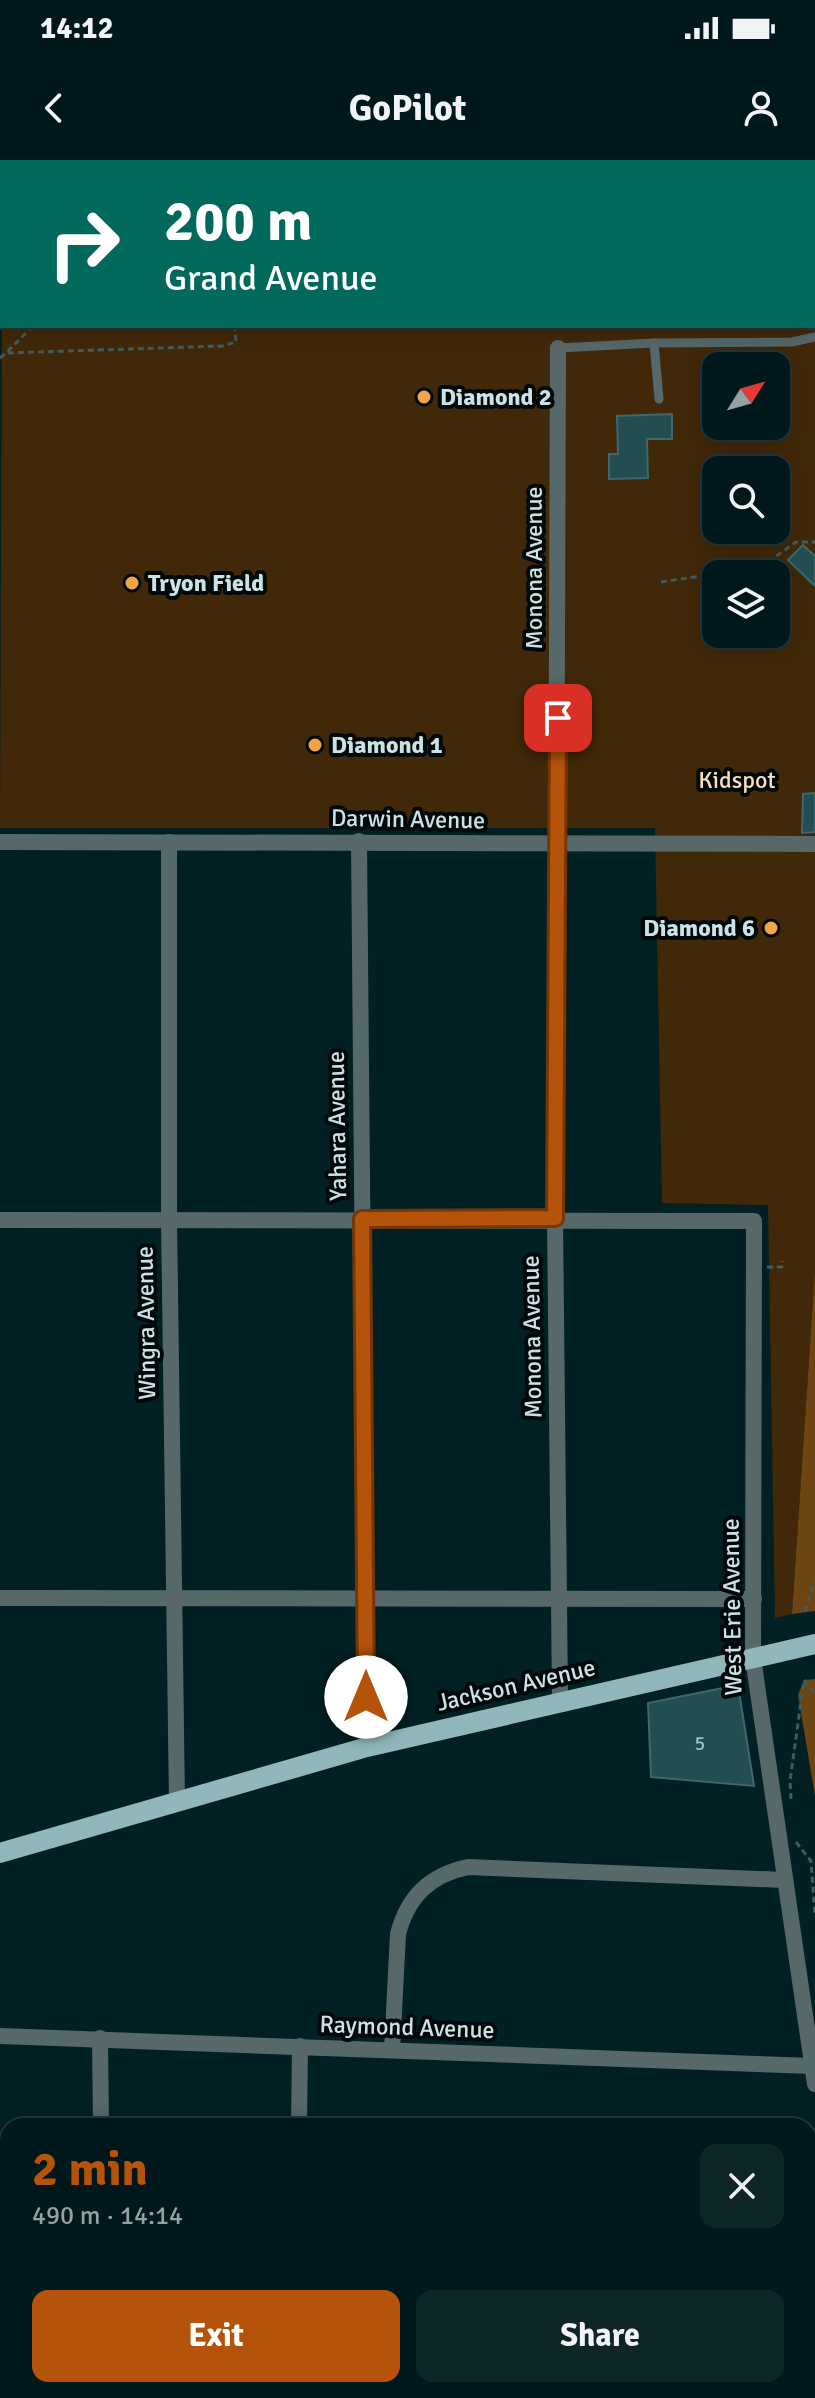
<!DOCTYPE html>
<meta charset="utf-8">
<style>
:root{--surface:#00181b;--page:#0e2528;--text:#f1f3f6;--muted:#95a0a3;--line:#22373a;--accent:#b45309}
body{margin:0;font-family:Signika,sans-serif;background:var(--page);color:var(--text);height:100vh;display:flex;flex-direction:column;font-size:30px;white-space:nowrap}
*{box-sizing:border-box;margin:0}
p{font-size:26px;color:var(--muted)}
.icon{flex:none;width:44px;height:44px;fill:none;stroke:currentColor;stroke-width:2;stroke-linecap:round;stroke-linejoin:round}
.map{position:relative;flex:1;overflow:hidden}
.sheet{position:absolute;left:0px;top:1958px;width:816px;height:280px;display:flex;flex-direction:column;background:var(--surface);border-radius:24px 24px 0 0;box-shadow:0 4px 20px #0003,0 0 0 2px var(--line)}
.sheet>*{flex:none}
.top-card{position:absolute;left:0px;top:0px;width:816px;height:168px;box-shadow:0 4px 20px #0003,0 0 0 2px var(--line);background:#00695c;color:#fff;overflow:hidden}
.needle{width:52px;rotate:53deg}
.buttons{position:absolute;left:702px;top:192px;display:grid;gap:16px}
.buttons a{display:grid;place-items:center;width:88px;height:88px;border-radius:16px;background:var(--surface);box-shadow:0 4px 20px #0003,0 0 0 2px var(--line);font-size:40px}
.pin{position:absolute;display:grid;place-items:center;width:68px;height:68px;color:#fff;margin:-34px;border-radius:16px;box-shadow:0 4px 12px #0006}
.me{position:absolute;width:88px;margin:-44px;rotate:0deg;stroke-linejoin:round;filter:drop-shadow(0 0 6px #0008)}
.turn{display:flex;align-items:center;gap:28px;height:168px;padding:0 32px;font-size:36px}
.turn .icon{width:104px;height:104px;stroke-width:2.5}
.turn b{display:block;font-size:56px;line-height:68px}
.round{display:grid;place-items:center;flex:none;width:84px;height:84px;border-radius:16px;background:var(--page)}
.summary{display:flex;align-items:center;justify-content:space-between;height:136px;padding:0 32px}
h1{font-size:48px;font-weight:700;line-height:60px;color:var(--accent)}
.button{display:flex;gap:16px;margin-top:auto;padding:16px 32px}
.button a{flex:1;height:92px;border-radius:16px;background:var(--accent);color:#fff;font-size:32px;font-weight:700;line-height:92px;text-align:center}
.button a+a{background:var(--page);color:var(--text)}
.status{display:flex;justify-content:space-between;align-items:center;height:56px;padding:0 40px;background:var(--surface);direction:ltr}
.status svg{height:22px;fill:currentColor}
header{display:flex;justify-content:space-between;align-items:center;height:104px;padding:0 32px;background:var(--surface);font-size:36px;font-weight:700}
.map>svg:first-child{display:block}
</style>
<div class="status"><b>14:12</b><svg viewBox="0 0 49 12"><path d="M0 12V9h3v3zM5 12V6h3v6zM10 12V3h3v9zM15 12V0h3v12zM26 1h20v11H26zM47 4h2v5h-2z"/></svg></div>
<header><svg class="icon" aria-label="back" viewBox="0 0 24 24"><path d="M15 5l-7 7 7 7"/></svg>GoPilot<svg class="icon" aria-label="person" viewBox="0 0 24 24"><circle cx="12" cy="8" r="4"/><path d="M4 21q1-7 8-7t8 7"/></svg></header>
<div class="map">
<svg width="815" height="2238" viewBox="0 0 815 2238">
<rect width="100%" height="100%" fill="#002024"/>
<!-- green -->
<path fill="#412809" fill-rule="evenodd" d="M239 0H815V1110L792 1454 775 1458 768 1045 662 1043 655 668H0L2 120V166H814V2H237ZM716 206H776V266H716ZM716 310H776V370H716ZM716 414H776V474H716Z"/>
<!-- forest -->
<g fill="#6c4512">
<polygon points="815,1110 815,1451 792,1454"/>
<polygon points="815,1519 815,1636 798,1535 804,1520"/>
</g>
<!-- water -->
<polygon fill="#835003" points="0,0 195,0 2,2 0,97"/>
<!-- building -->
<g fill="#224e52" stroke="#3d686d" stroke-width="2">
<polygon points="672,254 672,279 647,279 648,318 609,319 609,294 618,294 617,256"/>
<polygon points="803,385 815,396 815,426 788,400"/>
<polygon points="815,633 815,672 802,673 803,634"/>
<polygon points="738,1525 754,1626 651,1617 648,1543"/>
</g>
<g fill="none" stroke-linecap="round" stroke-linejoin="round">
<!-- path -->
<g stroke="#405d60" stroke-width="3" stroke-dasharray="6 4" stroke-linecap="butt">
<polyline points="261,2 263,0"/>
<polyline points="33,166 6,193 222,186 236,182 235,166"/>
<polyline points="0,198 6,193"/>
<polyline points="661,422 761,407 796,382 815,382"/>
<polyline points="767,1107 782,1107 782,1101"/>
<polyline points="805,1451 815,1421"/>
<polyline points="804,1520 815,1534"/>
<polyline points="791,1639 790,1621 804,1520"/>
<polyline points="796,1682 811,1701 815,1757"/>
</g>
<!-- service -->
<g stroke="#56686a" stroke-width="9">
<polyline points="654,183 659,239"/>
<polyline points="558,188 654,183 792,182 815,177"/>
</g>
<!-- minor -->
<g stroke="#56686a" stroke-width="16">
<polyline points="558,188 555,1058 560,1540"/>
<polyline points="359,681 367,1587"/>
<polyline points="0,682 815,684"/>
<polyline points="169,682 169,1059 177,1643"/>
<polyline points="0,1060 754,1061 753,1498"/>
<polyline points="0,1438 754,1439"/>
<polyline points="0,1876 812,1906"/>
<polyline points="100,1878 101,1966"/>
<path d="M392 1890 398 1774C408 1736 430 1715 468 1707L785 1720"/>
<polyline points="299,1966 300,1886"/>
<polyline points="808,2109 815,2109"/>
<polyline points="103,2230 103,2238"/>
<polyline points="296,2238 296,2230"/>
</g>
<!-- tertiary -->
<polyline stroke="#56686a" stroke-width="16" points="753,1498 815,1924"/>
<!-- primary -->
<polyline stroke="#91b7bb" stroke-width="20" points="0,1693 367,1587 815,1484"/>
</g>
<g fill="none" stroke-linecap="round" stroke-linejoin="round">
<defs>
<polyline id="route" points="366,1537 362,1059 555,1058 558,558"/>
</defs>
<!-- route casing -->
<use href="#route" stroke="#753606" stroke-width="20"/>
<!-- route -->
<use href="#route" stroke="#b45309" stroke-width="14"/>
</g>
<!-- markers -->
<g fill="#f4a444" stroke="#00080a" stroke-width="3">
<circle cx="424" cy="237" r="8"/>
<circle cx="132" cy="423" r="8"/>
<circle cx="315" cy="585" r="8"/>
<circle cx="771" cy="768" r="8"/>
</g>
<g text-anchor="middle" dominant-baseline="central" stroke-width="8" stroke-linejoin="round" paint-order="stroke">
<!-- number labels -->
<g font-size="20" fill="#a2bec0">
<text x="700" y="1583">5</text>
</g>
<!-- poi labels -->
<g font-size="24" font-weight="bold" fill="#cce3e5" stroke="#00080a" text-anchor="start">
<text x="440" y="237">Diamond 2</text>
<text x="148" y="423">Tryon Field</text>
<text x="331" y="585">Diamond 1</text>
<text x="755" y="768" text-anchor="end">Diamond 6</text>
</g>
<!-- street labels -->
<g font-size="24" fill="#cce3e5" stroke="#00080a">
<text transform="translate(534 408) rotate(-90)">Monona Avenue</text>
<text transform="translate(408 659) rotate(1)">Darwin Avenue</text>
<text transform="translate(337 966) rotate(-91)">Yahara Avenue</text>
<text transform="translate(146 1163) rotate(-91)">Wingra Avenue</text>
<text transform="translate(532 1177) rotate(-91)">Monona Avenue</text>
<text transform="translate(732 1447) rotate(-91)">West Erie Avenue</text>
<text transform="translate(516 1525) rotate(-13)">Jackson Avenue</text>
<text transform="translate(407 1867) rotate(2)">Raymond Avenue</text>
</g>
<!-- park labels -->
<g font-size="24" fill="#fcddbe" stroke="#00080a">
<text x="737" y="620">Kidspot</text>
</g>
</g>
</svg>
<div class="buttons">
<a><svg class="needle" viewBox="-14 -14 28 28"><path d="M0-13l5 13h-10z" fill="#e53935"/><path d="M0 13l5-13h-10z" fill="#95a0a3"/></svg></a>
<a><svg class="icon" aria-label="search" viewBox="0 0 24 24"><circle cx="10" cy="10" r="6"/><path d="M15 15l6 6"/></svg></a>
<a><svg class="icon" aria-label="layers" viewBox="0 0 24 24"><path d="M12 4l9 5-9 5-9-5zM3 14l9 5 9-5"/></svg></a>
</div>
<div class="pin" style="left:558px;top:558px;background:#d93025"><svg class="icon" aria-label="arrive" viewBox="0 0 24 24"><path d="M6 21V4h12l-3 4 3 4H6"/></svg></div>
<svg class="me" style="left:366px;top:1537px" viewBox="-20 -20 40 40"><circle r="19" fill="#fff"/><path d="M0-13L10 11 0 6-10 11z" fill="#b45309"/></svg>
<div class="top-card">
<div class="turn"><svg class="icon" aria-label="right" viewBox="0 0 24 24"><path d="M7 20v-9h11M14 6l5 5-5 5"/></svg><div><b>200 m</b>Grand Avenue</div></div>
</div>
<section class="sheet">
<div class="summary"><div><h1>2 min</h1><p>490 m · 14:14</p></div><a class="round"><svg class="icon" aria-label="close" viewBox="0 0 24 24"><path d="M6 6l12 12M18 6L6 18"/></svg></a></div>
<div class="button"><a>Exit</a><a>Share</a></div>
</section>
</div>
